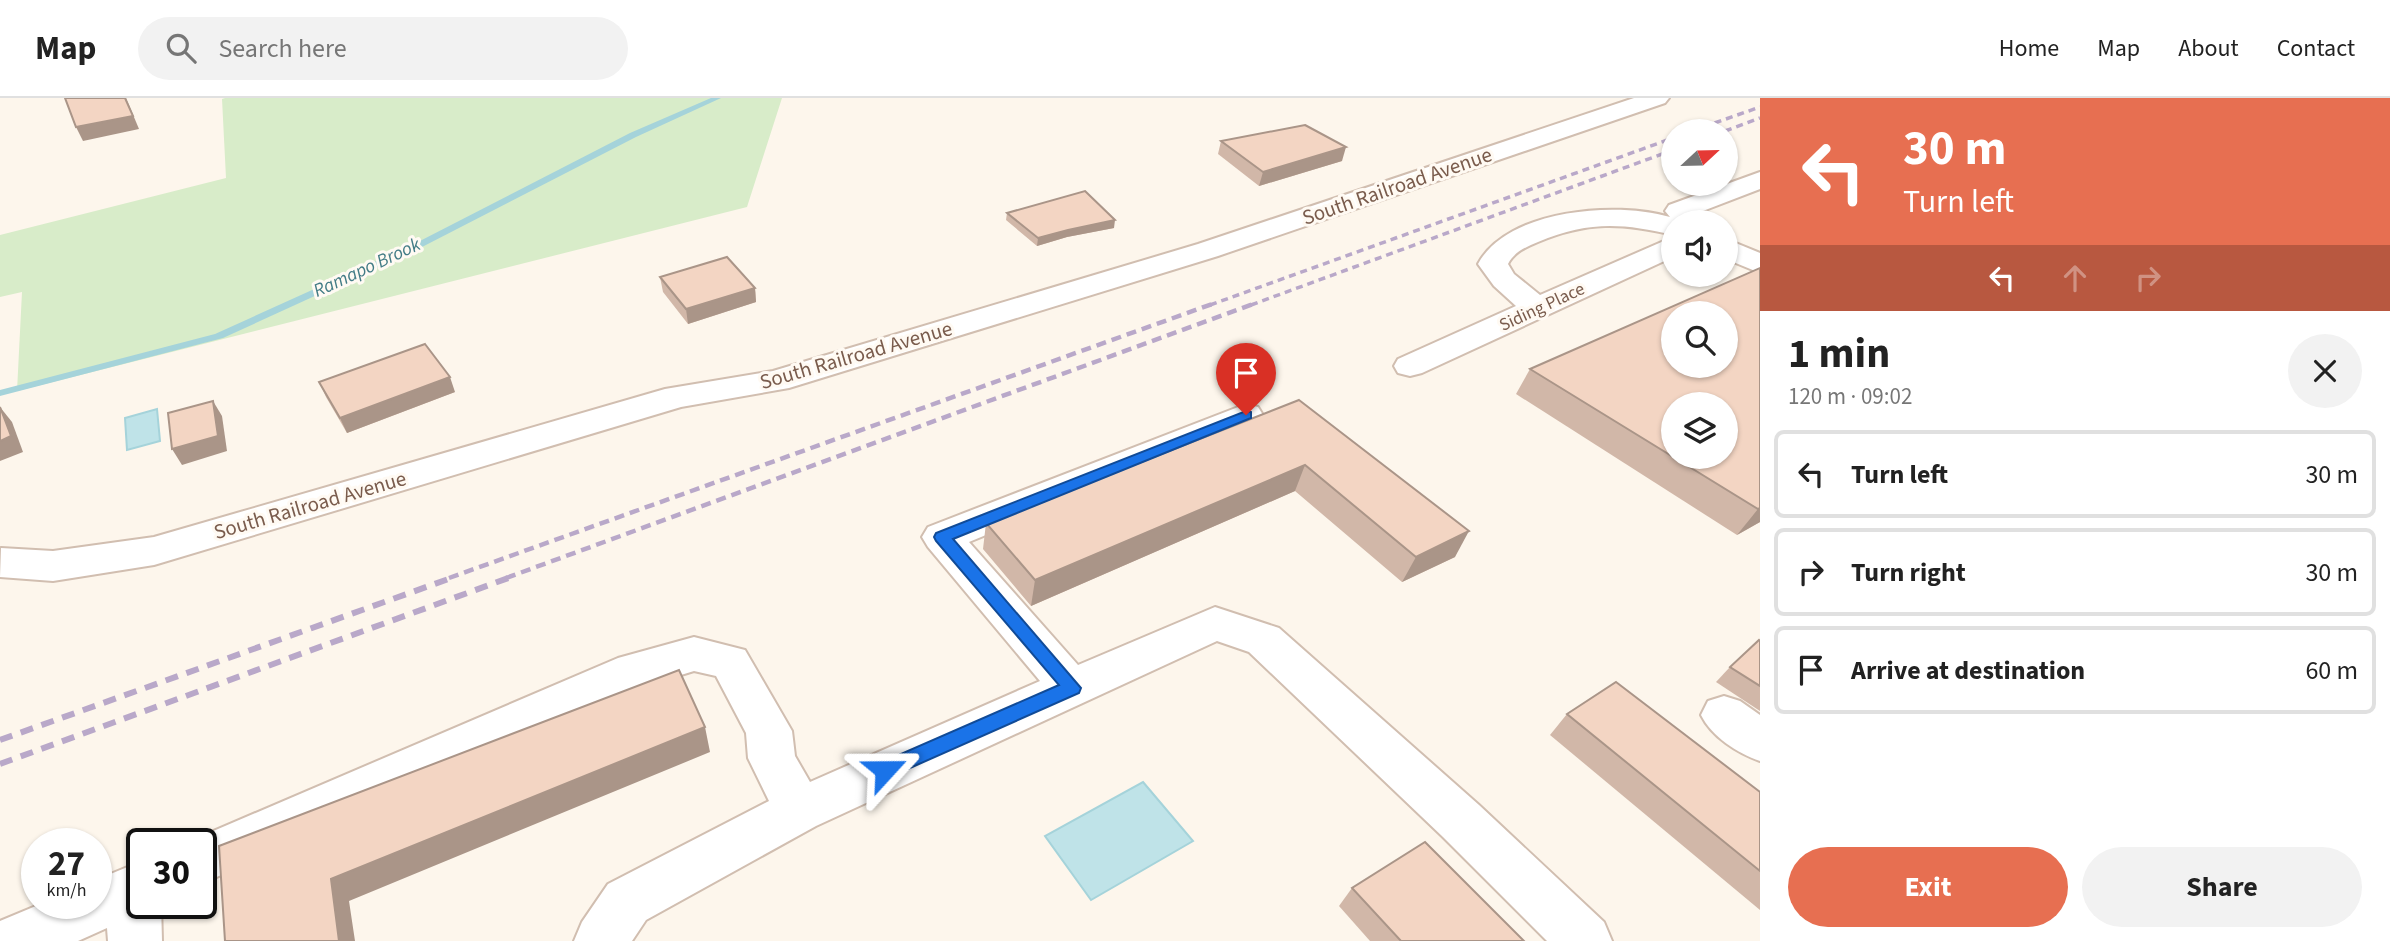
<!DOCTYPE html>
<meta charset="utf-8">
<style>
:root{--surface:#fff;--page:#f2f2f2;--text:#222;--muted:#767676;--line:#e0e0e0;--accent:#e76f51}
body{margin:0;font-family:"Source Sans 3",sans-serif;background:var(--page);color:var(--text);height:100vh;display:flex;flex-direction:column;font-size:26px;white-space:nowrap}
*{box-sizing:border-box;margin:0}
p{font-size:23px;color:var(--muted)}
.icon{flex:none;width:38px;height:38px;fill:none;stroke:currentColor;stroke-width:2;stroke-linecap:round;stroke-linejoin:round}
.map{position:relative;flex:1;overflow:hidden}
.drawer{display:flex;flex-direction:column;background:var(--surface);width:630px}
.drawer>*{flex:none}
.top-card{background:#e76f51;color:#fff;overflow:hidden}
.needle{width:46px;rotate:68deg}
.buttons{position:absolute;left:1661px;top:21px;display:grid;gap:14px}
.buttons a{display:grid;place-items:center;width:77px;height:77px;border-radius:50%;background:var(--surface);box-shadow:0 2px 5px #0004;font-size:35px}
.speed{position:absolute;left:21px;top:730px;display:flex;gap:14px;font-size:35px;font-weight:700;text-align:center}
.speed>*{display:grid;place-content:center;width:91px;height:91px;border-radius:50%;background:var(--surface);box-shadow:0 2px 5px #0004;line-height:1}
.speed small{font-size:18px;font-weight:400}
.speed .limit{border:4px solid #111;border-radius:10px;background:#fff;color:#111}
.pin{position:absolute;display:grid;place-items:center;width:60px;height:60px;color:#fff;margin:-72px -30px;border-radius:50% 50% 50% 0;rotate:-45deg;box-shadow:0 0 7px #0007}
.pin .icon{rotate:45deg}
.me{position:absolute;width:77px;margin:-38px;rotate:66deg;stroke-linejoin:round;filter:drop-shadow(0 0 5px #0008)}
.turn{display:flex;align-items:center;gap:24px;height:147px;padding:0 28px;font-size:32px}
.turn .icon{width:91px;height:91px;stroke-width:2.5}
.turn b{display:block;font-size:49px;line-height:60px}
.lanes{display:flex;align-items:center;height:66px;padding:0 28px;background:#0003;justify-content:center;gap:35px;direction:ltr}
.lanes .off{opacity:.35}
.round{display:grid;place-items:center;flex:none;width:74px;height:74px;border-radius:37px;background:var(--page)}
.summary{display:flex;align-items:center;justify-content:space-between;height:119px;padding:0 28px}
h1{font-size:42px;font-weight:700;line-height:52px}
.button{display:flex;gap:14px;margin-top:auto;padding:14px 28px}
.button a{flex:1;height:80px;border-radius:42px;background:var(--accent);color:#fff;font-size:28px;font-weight:700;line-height:80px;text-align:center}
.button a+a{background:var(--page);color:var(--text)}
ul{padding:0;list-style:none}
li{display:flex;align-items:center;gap:21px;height:88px;margin:0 14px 10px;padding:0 14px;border:4px solid var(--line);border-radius:10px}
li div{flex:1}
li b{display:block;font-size:26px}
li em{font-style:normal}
header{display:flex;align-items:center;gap:42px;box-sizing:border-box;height:98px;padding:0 35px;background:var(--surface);border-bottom:2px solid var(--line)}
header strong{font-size:33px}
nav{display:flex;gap:38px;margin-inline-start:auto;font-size:24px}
.search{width:490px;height:63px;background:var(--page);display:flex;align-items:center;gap:18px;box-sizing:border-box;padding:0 24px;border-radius:38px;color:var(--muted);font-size:26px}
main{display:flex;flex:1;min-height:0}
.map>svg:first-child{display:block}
</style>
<header>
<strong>Map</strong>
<div class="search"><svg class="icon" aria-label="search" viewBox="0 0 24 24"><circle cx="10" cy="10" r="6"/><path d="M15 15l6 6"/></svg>Search here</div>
<nav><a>Home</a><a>Map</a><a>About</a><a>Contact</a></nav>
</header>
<main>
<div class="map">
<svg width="1760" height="843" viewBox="0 0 1760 843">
<rect width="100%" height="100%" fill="#fdf6ec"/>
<!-- green -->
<polygon fill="#d8ecc9" points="225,0 782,0 747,109 17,293 22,194 0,199 0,137 226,80 222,1"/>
<!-- water -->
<g fill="#bfe3e8" stroke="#a5d3da" stroke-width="2">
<polygon points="157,311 160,343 127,352 125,320"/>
<polygon points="1143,684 1193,743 1091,802 1045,738"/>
</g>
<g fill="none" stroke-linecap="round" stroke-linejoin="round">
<!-- stream -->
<polygon fill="#a5d3da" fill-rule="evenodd" points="711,0 721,0 636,39 422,149 223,240 0,298 0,292 215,236 416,145 630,35"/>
<defs>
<g id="minor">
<polygon points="1634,0 1669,0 1665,5 1218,158 789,290 681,309 154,467 53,483 0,479 1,450 53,453 154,439 665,291 773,273 1198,146"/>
<path d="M1760 74V91L1695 116 1701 124H1673V137C1622 125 1588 123 1538 144 1526 149 1514 154 1508 166L1514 176 1540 197 1673 139V159L1422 275 1410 278 1398 275 1394 268 1398 261 1516 208 1494 188 1478 166C1507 111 1617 103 1670 119L1665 113 1669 107Z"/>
<polygon points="1726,141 1760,155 1760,175 1726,161"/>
<polygon points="1246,306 1258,309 1263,317 1258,325 969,444 1078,567 1215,509 1279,530 1479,707 1604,824 1612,843 1547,843 1443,739 1249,554 1217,543 816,728 646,822 632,843 574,843 582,824 608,786 769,703 748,660 746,635 716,578 694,573 645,588 201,786 201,746 183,746 618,560 694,539 745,552 792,633 795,658 810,684 1040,583 928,449 922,439 928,429"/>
<path d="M1724 598 1740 603 1760 617V663C1737 655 1712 639 1701 617L1708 603Z"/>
<polygon points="142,763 142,805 161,805 162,843 108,843 107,830 78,843 0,843 0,823 43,805 96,805 96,782"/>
</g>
</defs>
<!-- minor casing -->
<use href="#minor" stroke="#d1beb0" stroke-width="4"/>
<!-- minor -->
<use href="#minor" fill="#fff" fill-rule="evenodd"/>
<!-- rail-far2 -->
<g stroke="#b9a8c9" stroke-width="3.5" stroke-dasharray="7 5" stroke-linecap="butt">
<polyline points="1692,33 1760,9"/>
<polyline points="1725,33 1760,20"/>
<polyline points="1210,207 1673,40"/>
<polyline points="1251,207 1673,52"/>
</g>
<!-- rail-far1 -->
<g stroke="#b9a8c9" stroke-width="4.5" stroke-dasharray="10 6" stroke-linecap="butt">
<polyline points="449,480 1215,205"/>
<polyline points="506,480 1256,205"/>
</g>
<!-- rail -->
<g stroke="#b9a8c9" stroke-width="6" stroke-dasharray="13 9" stroke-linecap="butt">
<polyline points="0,642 454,479"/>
<polyline points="0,666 511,479"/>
</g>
</g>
<!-- wall -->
<g fill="#d1b7a8">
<polygon points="1221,43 1342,63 1259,88 1218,56"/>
<polygon points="1007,115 1114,130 1067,139 1037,148 1006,122"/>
<polygon points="1760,170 1760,424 1737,437 1516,296 1530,271"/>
<polygon points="660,179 755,190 756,204 688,226 663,194"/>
<polygon points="319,284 455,294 347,335 326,299"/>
<polygon points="1299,302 1455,459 1402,484 1295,393 1031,508 983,451 986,425"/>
<polygon points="1760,543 1760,613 1716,584 1730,569"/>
<polygon points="1567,616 1760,694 1760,812 1550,637"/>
<polygon points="1352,790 1524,843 1370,843 1339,808"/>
</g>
<!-- shaded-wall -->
<g fill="#aa9588">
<polygon points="125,0 126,0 139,31 83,43 76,29"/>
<polygon points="1346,49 1342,63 1259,88 1263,74"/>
<polygon points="1115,122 1114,130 1067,139 1037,148 1038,140 1068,132"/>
<polygon points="755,190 756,204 688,226 686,211"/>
<polygon points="450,279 455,294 347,335 340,320"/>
<polygon points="213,303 222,318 227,353 182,367 172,351"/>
<polygon points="0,309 12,324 23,354 0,363"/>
<polygon points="1305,367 1295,393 1031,508 1035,482"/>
<polygon points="1760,410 1760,424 1737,437 1758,411"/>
<polygon points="1469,433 1455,459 1402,484 1416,459"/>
<polygon points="705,629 710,654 349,803 355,843 339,843 331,781"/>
</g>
<!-- building -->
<g fill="#f3d5c3" stroke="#aa9588" stroke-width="2" fill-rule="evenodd">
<polygon points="65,0 125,0 133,18 76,29"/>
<polygon points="1305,27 1346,49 1263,74 1221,43"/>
<polygon points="1085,93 1115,122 1068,132 1038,140 1007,115"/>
<polygon points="727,159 755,190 686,211 660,179"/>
<path d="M1760 170V410L1758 411 1530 271ZM1673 215H1726V268H1673ZM1673 306H1726V359H1673Z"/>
<polygon points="425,246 450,279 340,320 319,284"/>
<polygon points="1299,302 1469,433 1416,459 1305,367 1035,482 986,425"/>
<polygon points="213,303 218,338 172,351 168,315"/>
<polygon points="0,309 11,338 0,343"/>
<polygon points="1759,542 1760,543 1760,588 1730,569"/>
<polygon points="679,572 705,629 331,781 339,843 225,843 219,748"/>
<polygon points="1616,584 1760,694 1760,773 1567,616"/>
<polygon points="1425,744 1524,843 1401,843 1352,790"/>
</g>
<!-- route -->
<polygon fill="#1a73e8" stroke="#114b97" stroke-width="2" points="1246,313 1251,314 1251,320 953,441 1081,590 1079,595 892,678 885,681 878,678 875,672 878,666 1059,587 936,443 934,439 936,435"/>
<g text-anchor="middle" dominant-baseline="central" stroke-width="6" stroke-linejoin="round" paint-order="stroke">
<!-- far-street labels -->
<g font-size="18" fill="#7a5c4d" stroke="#fffaf3">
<text transform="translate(1542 209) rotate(-25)">Siding Place</text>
</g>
<!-- far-water labels -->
<g font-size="19" font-style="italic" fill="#437c86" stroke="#fffaf3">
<text transform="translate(367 170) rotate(-25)">Ramapo Brook</text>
</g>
<!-- street labels -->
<g font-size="21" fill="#7a5c4d" stroke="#fffaf3">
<text transform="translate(1397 88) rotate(-19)">South Railroad Avenue</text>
<text transform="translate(856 257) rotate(-16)">South Railroad Avenue</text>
<text transform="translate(310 407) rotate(-16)">South Railroad Avenue</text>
</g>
</g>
</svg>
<div class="buttons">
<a><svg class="needle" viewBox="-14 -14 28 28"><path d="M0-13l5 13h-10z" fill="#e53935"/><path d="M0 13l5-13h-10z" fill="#767676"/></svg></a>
<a><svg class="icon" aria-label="sound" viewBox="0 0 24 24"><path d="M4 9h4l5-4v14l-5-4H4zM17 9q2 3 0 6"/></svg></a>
<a><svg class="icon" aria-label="search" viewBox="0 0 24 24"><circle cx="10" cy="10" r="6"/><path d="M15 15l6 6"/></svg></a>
<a><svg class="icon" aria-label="layers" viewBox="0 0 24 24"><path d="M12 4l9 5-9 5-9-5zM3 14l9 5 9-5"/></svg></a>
</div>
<div class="speed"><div>27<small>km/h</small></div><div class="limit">30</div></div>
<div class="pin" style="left:1246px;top:317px;background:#d93025"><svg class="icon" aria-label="arrive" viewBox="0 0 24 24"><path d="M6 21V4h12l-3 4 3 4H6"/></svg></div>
<svg class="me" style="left:885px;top:672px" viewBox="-20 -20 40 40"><path d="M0-17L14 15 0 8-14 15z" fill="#1a73e8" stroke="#fff" stroke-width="4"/></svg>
</div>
<section class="drawer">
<div class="top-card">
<div class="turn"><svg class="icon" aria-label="left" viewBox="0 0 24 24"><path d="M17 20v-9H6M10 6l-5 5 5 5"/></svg><div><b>30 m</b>Turn left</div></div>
<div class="lanes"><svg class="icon" aria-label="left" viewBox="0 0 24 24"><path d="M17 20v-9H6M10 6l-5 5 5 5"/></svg><svg class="icon off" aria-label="ahead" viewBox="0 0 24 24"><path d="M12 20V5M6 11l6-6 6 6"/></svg><svg class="icon off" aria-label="right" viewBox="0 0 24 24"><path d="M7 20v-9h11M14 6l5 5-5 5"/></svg></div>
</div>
<div class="summary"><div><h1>1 min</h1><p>120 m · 09:02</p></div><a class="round"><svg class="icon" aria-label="close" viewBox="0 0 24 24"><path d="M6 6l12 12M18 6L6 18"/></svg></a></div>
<ul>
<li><svg class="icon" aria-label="left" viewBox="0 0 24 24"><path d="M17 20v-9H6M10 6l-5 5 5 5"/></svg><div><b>Turn left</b></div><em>30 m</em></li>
<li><svg class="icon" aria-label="right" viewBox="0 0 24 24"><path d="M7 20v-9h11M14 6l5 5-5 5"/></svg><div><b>Turn right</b></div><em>30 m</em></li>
<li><svg class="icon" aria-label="arrive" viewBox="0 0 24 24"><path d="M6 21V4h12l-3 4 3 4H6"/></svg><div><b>Arrive at destination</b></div><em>60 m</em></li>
</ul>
<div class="button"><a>Exit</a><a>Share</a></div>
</section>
</main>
